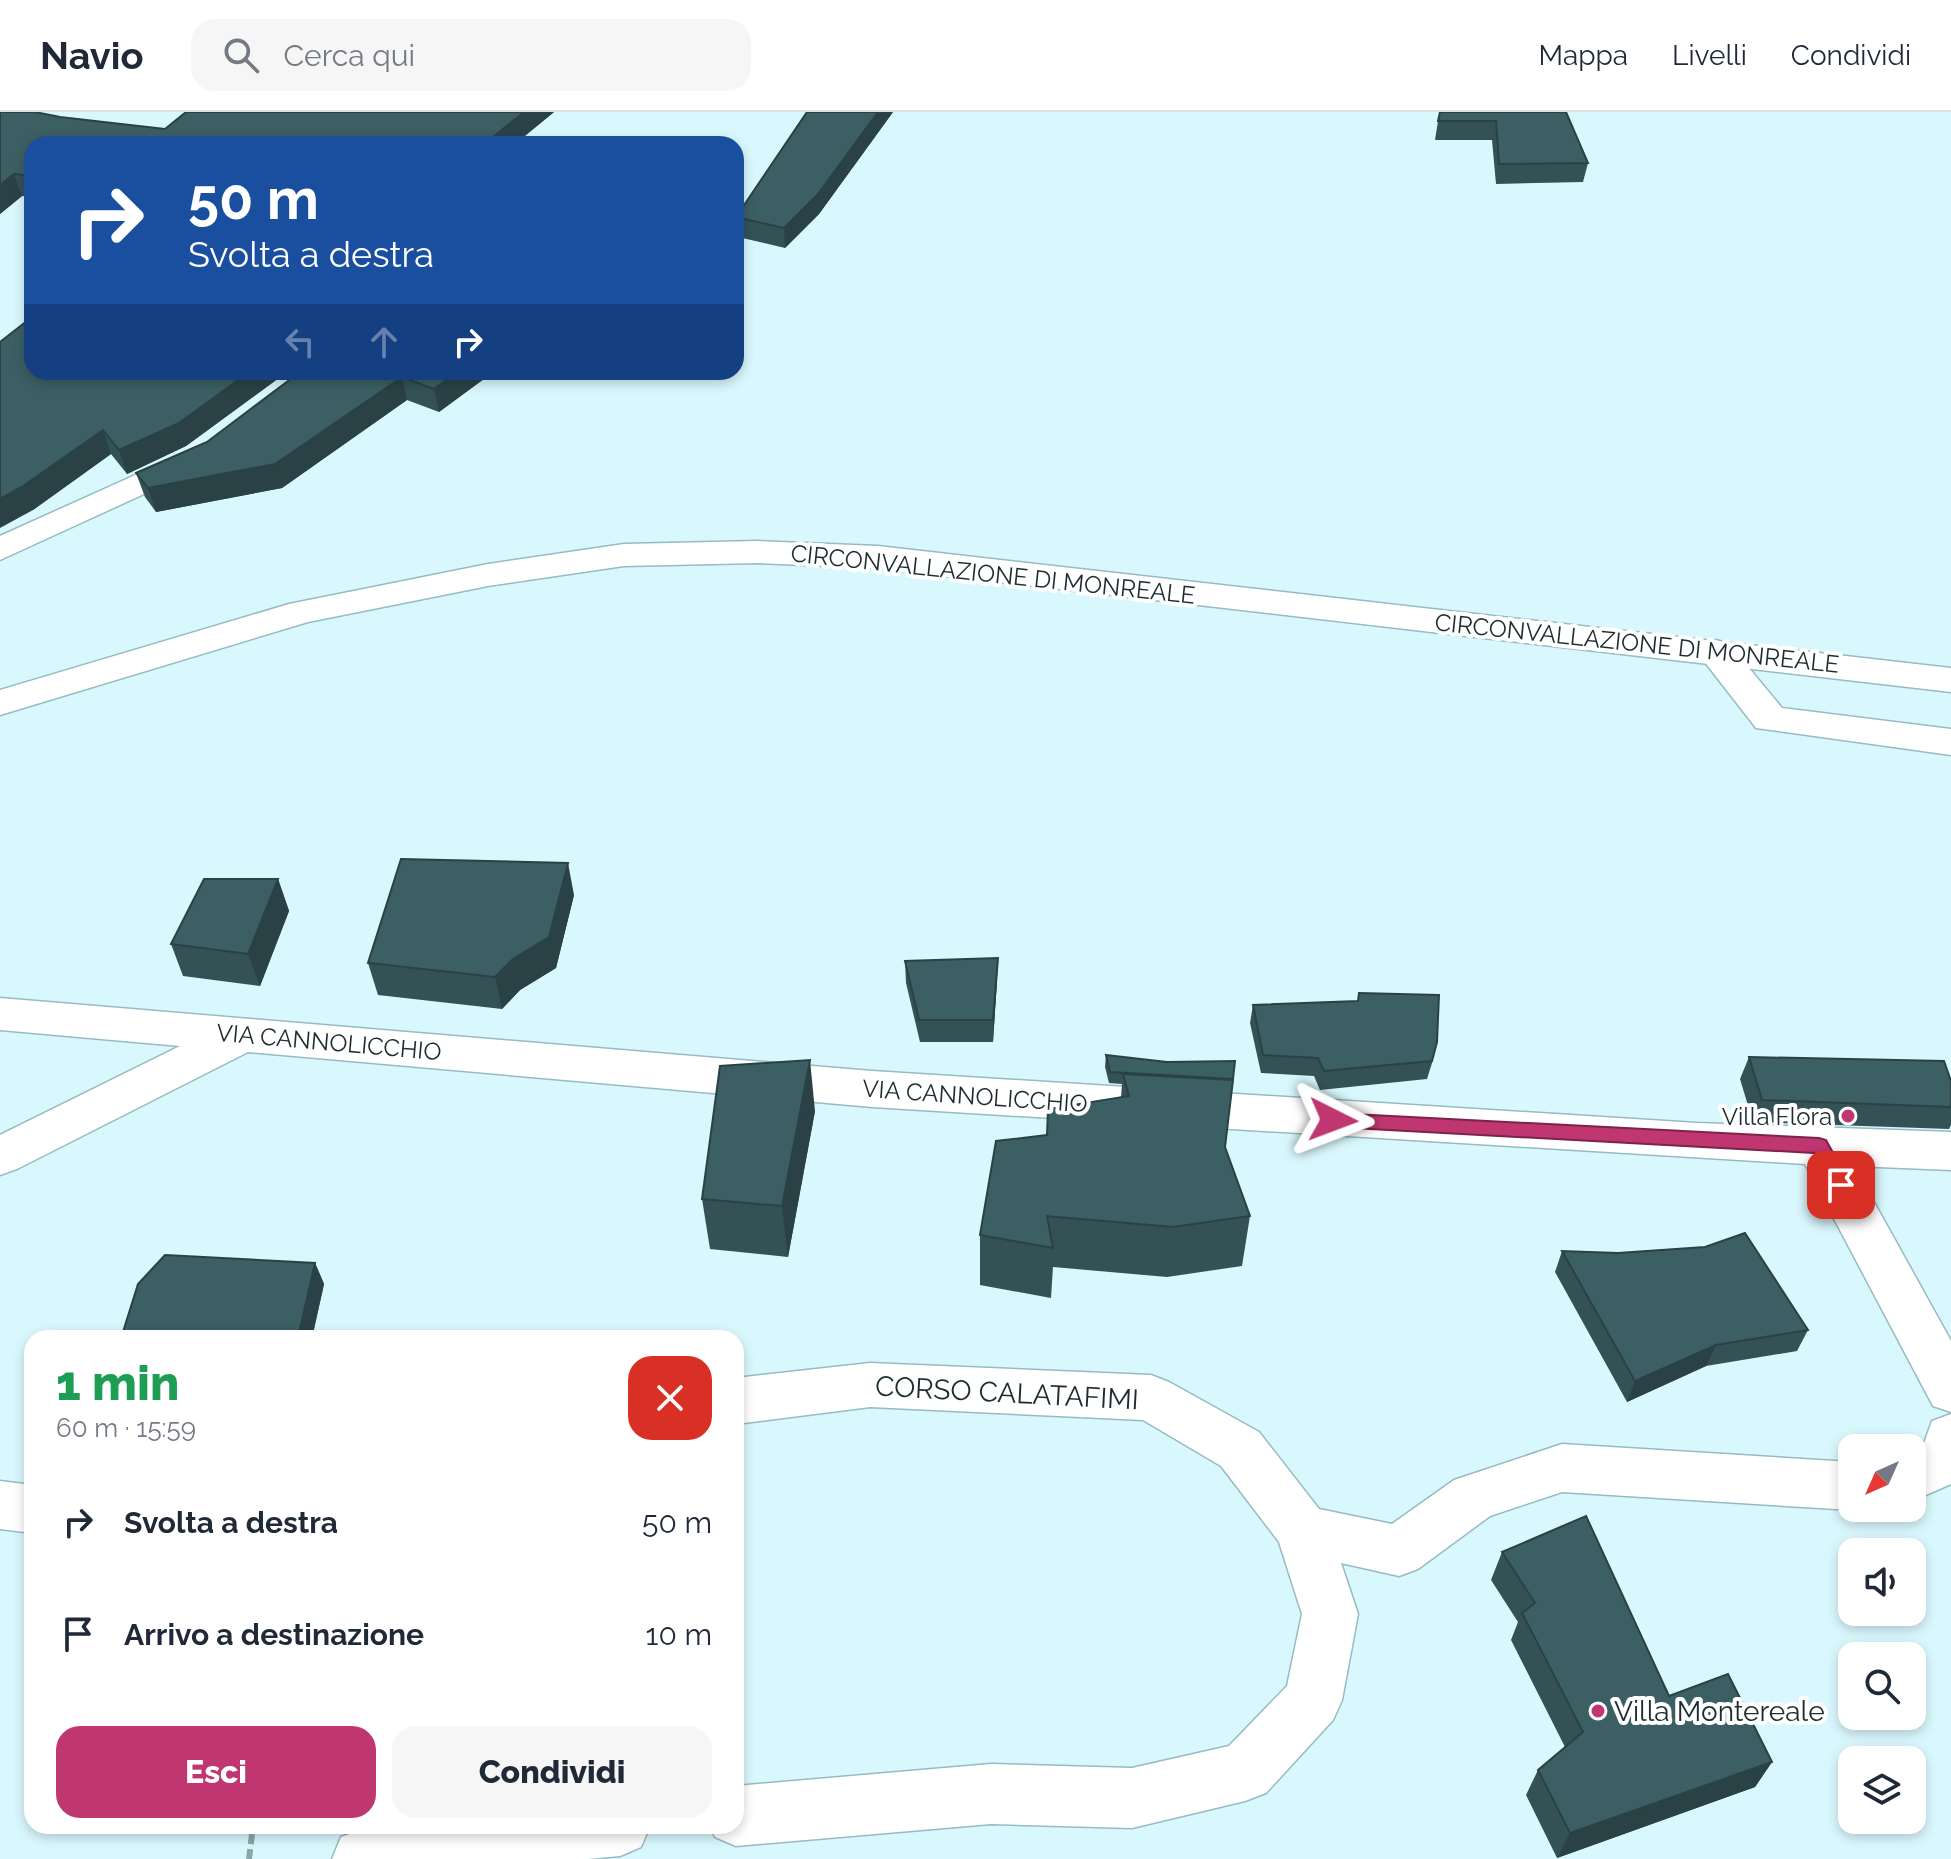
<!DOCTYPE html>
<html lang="it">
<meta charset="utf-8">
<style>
:root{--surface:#fff;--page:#f6f6f7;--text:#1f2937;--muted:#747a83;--line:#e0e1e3;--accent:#c03671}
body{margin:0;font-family:Raleway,sans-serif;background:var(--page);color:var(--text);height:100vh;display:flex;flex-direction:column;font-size:30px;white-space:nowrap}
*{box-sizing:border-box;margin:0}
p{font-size:26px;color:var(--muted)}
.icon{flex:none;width:44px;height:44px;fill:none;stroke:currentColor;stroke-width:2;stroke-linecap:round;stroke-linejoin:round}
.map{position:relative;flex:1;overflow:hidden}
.side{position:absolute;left:24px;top:1218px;width:720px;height:504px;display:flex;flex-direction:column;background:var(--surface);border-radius:24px;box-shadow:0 4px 12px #0003}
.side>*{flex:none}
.guide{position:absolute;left:24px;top:24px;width:720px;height:244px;border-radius:24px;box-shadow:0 4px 12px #0003;background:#1a4fa0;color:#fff;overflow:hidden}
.needle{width:52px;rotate:225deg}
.controls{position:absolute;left:1838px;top:1322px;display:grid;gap:16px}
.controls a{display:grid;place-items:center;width:88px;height:88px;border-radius:16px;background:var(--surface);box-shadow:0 4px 12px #0003;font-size:40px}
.pin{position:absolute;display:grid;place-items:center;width:68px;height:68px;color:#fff;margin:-34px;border-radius:16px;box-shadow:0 4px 12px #0006}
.me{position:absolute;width:88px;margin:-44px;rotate:93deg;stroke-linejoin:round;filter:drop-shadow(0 0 6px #0008)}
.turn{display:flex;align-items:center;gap:28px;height:168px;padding:0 32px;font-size:36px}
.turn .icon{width:104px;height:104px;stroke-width:2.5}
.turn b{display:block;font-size:56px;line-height:68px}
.lanes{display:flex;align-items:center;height:76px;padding:0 32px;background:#0003;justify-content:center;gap:40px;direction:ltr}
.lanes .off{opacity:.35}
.round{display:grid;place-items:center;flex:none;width:84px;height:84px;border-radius:24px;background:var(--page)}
.overview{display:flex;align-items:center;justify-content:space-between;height:136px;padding:0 32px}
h1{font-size:48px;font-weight:800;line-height:60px;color:#1e9e55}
.action{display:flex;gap:16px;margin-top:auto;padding:16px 32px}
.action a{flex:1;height:92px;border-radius:24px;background:var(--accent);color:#fff;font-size:32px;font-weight:800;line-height:92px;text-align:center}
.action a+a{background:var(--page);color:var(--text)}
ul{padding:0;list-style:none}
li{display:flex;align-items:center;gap:24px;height:112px;padding:0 32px}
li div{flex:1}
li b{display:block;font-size:30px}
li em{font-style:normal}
header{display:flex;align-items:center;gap:48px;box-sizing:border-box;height:112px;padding:0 40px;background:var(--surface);border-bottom:2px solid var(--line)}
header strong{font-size:38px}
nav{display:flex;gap:44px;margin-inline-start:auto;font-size:28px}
.search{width:560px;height:72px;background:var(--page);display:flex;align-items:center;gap:20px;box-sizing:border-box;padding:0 28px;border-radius:24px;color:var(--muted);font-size:30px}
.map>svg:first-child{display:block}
</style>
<header>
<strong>Navio</strong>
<div class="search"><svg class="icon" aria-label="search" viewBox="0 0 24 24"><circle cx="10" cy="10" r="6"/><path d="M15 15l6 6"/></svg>Cerca qui</div>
<nav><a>Mappa</a><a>Livelli</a><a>Condividi</a></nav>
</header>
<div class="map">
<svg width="1951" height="1747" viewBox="0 0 1951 1747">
<rect width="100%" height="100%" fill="#d9f8fe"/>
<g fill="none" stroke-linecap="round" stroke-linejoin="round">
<defs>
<g id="minor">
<polygon points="193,337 205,340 210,347 205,354 0,448 0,424"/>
<polygon points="1716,528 1729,532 1782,596 1951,617 1951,643 1756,616 1697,540 1703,532"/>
<polygon points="0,886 872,959 1697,1011 1951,1020 1951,1058 1854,1054 1951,1229 1951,1300 1933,1294 1805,1052 872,995 248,940 17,1057 0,1063 0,1023 180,934 0,918"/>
<polygon points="870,1251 1151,1263 1169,1270 1259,1320 1319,1397 1392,1412 1454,1368 1562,1332 1852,1350 1852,1396 1857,1396 1852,1398 1562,1380 1490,1404 1418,1457 1399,1464 1341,1451 1358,1502 1342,1588 1333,1608 1266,1681 1245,1689 1132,1716 991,1712 736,1734 715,1725 710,1714 736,1714 736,1674 991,1652 1132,1656 1229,1634 1287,1574 1302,1502 1279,1430 1221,1354 1143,1308 870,1295 736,1312 736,1266"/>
<polygon points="1951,1302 1951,1372 1912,1389 1912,1339 1923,1334 1932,1309"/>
<polygon points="0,1369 32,1373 32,1421 0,1417"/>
<polygon points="373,1714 650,1714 641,1735 620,1744 588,1747 332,1747 341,1725"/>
</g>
<polygon id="major" points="758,429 878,434 1951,556 1951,580 878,456 758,451 624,454 488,474 308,510 0,603 0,578 289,492 488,452 624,432"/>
</defs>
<!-- minor casing -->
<use href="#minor" stroke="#96bbc2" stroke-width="3"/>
<!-- major casing -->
<use href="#major" stroke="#96bbc2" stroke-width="3"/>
<!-- path -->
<polyline stroke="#8ca5a9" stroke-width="6" stroke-dasharray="10 5" stroke-linecap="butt" points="249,1747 253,1714"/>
<!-- minor -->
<use href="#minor" fill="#fff" fill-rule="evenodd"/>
<!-- major -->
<use href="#major" fill="#fff" fill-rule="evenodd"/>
</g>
<!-- wall -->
<g fill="#345256">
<polygon points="0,0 60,5 165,17 554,0 515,32 32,32 32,85 22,84 0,102"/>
<polygon points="807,0 893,0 819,102 785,136 738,125 736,105"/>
<polygon points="1566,0 1588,51 1583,70 1496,72 1492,28 1435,28 1438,9"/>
<polygon points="32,260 287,260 186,334 127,362 111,342 33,398"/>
<polygon points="300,260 492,260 492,261 439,300 407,288 282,376 156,400 145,385 136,361 207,330"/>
<polygon points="278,767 289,799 260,874 183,864 171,832"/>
<polygon points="574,783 556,856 520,878 502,897 378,883 368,851"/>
<polygon points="905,849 997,868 993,930 920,930 906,871"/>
<polygon points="1253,893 1433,948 1427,967 1320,978 1314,964 1261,961 1250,911"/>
<polygon points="1106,943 1167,950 1225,1035 1250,1104 1242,1154 1167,1165 1053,1155 1051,1186 980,1173 980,1123 1047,1023 1121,985 1122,972 1109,971 1105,955"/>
<polygon points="1749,945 1951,969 1951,1013 1949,1017 1753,1010 1740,967"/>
<polygon points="815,999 788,1145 710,1137 702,1087"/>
<polygon points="1562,1139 1808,1218 1797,1239 1706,1254 1627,1290 1555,1160"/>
<polygon points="315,1151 324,1172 312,1226 126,1226 123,1220"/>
<polygon points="1502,1440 1669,1584 1772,1650 1755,1675 1557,1746 1526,1683 1538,1658 1565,1635 1511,1528 1518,1510 1491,1468"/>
</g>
<!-- shaded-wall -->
<g fill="#2a4246">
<polygon points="524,0 554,0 515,32 484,32"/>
<polygon points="878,0 893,0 819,102 785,136 784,116"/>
<polygon points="14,62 22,84 0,102 0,73"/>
<polygon points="249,260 287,260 186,334 127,362 119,338"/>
<polygon points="457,260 492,260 492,261 439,300 434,277"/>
<polygon points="402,265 407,288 282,376 156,400 148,376"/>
<polygon points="103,318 111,342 33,398 0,416 0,387"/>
<polygon points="568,751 574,783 556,856 520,878 502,897 495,865"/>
<polygon points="278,767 289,799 260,874 248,842"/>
<polygon points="998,846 997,868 993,930 993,908"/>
<polygon points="810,948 815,999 788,1145 782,1094"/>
<polygon points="315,1151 324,1172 312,1226 298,1226"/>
<polygon points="1716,1233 1706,1254 1627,1290 1635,1269"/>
<polygon points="1772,1650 1755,1675 1557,1746 1570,1721"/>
</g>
<!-- building -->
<g fill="#3c5f64" stroke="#2a4246" stroke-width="2">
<polygon points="0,0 35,0 60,5 165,17 186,0 524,0 484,32 32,32 32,64 14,62 0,73"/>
<polygon points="807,0 878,0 818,82 784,116 736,105"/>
<polygon points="1440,0 1566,0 1588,51 1499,52 1496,9 1438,9"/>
<polygon points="32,205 32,260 249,260 179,311 119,338 103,318 23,374 0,387 0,230"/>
<polygon points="300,260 457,260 434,277 402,265 275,352 148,376 136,361 207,330"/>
<polygon points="401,747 568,751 549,825 513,847 495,865 368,851"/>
<polygon points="204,767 278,767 248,842 171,832"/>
<polygon points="998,846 993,908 919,908 905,849"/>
<polygon points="1359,881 1439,883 1437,930 1432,949 1324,959 1318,946 1263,943 1253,893 1358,889"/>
<polygon points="1106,943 1167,950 1235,949 1233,967 1110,960"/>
<polygon points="1749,945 1944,949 1951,969 1951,995 1762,988"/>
<polygon points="810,948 782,1094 702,1087 720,954"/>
<polygon points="1123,962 1233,968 1225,1035 1250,1104 1173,1115 1047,1104 1053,1136 980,1123 996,1029 1047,1023 1048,997 1129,984"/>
<polygon points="1745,1121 1808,1218 1716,1233 1635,1269 1562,1139 1618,1141 1705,1135"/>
<polygon points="165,1143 315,1151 298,1226 162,1226 123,1220 138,1172"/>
<polygon points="1586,1404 1669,1584 1728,1562 1772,1650 1570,1721 1538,1658 1583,1620 1522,1501 1535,1491 1502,1440"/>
</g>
<!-- route -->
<polygon fill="#c03671" stroke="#7d2349" stroke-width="2" points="1333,1001 1819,1026 1826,1028 1851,1073 1848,1078 1834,1078 1814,1041 1333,1015 1326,1013 1323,1008 1326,1003"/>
<!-- markers -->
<g fill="#c03671" stroke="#fff" stroke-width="3">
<circle cx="1848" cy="1004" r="8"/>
<circle cx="1598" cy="1599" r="8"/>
</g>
<g text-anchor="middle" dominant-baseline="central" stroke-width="8" stroke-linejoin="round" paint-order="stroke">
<!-- street labels -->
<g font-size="24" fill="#1d2c2e" stroke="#fff">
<text transform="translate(993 462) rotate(6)">CIRCONVALLAZIONE DI MONREALE</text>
<text transform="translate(1637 531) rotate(6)">CIRCONVALLAZIONE DI MONREALE</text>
<text transform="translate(329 930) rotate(5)">VIA CANNOLICCHIO</text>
<text transform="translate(975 984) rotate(4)">VIA CANNOLICCHIO</text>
</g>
<!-- poi labels -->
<g font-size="24" fill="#1d2c2e" stroke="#fff" text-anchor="end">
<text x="1832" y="1004">Villa Flora</text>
</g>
<!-- near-street labels -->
<g font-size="28" fill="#1d2c2e" stroke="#fff">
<text transform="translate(1007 1281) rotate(3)">CORSO CALATAFIMI</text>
</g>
<!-- near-poi labels -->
<g font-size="28" fill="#1d2c2e" stroke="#fff" text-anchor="start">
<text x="1614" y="1599">Villa Montereale</text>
</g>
</g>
</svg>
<div class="controls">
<a><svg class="needle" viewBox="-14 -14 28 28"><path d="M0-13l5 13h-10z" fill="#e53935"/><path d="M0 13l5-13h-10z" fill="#747a83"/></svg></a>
<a><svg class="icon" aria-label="sound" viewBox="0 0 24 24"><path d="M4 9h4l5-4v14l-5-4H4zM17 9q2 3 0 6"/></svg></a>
<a><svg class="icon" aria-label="search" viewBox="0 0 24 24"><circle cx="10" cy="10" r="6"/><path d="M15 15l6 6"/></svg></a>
<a><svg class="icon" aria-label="layers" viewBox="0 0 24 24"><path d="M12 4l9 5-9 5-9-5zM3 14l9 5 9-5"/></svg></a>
</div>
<div class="pin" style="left:1841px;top:1073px;background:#d93025"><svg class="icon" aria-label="arrive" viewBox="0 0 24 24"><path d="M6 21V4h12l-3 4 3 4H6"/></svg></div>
<svg class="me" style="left:1333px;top:1008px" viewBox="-20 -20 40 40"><path d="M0-17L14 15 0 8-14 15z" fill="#c03671" stroke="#fff" stroke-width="4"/></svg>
<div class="guide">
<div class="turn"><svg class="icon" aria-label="right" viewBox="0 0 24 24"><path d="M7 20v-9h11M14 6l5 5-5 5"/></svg><div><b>50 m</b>Svolta a destra</div></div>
<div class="lanes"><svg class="icon off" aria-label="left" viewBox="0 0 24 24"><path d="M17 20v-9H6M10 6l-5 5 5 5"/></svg><svg class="icon off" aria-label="ahead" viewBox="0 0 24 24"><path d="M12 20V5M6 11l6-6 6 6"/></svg><svg class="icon" aria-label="right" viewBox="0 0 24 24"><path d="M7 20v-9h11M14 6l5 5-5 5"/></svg></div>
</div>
<section class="side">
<div class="overview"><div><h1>1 min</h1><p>60 m · 15:59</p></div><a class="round" style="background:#d93025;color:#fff"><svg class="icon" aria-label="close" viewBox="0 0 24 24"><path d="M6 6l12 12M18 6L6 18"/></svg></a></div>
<ul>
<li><svg class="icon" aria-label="right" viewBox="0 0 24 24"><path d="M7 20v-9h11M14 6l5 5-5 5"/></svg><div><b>Svolta a destra</b></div><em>50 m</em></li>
<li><svg class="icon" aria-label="arrive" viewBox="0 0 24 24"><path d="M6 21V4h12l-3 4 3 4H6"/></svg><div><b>Arrivo a destinazione</b></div><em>10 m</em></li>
</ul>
<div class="action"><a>Esci</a><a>Condividi</a></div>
</section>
</div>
